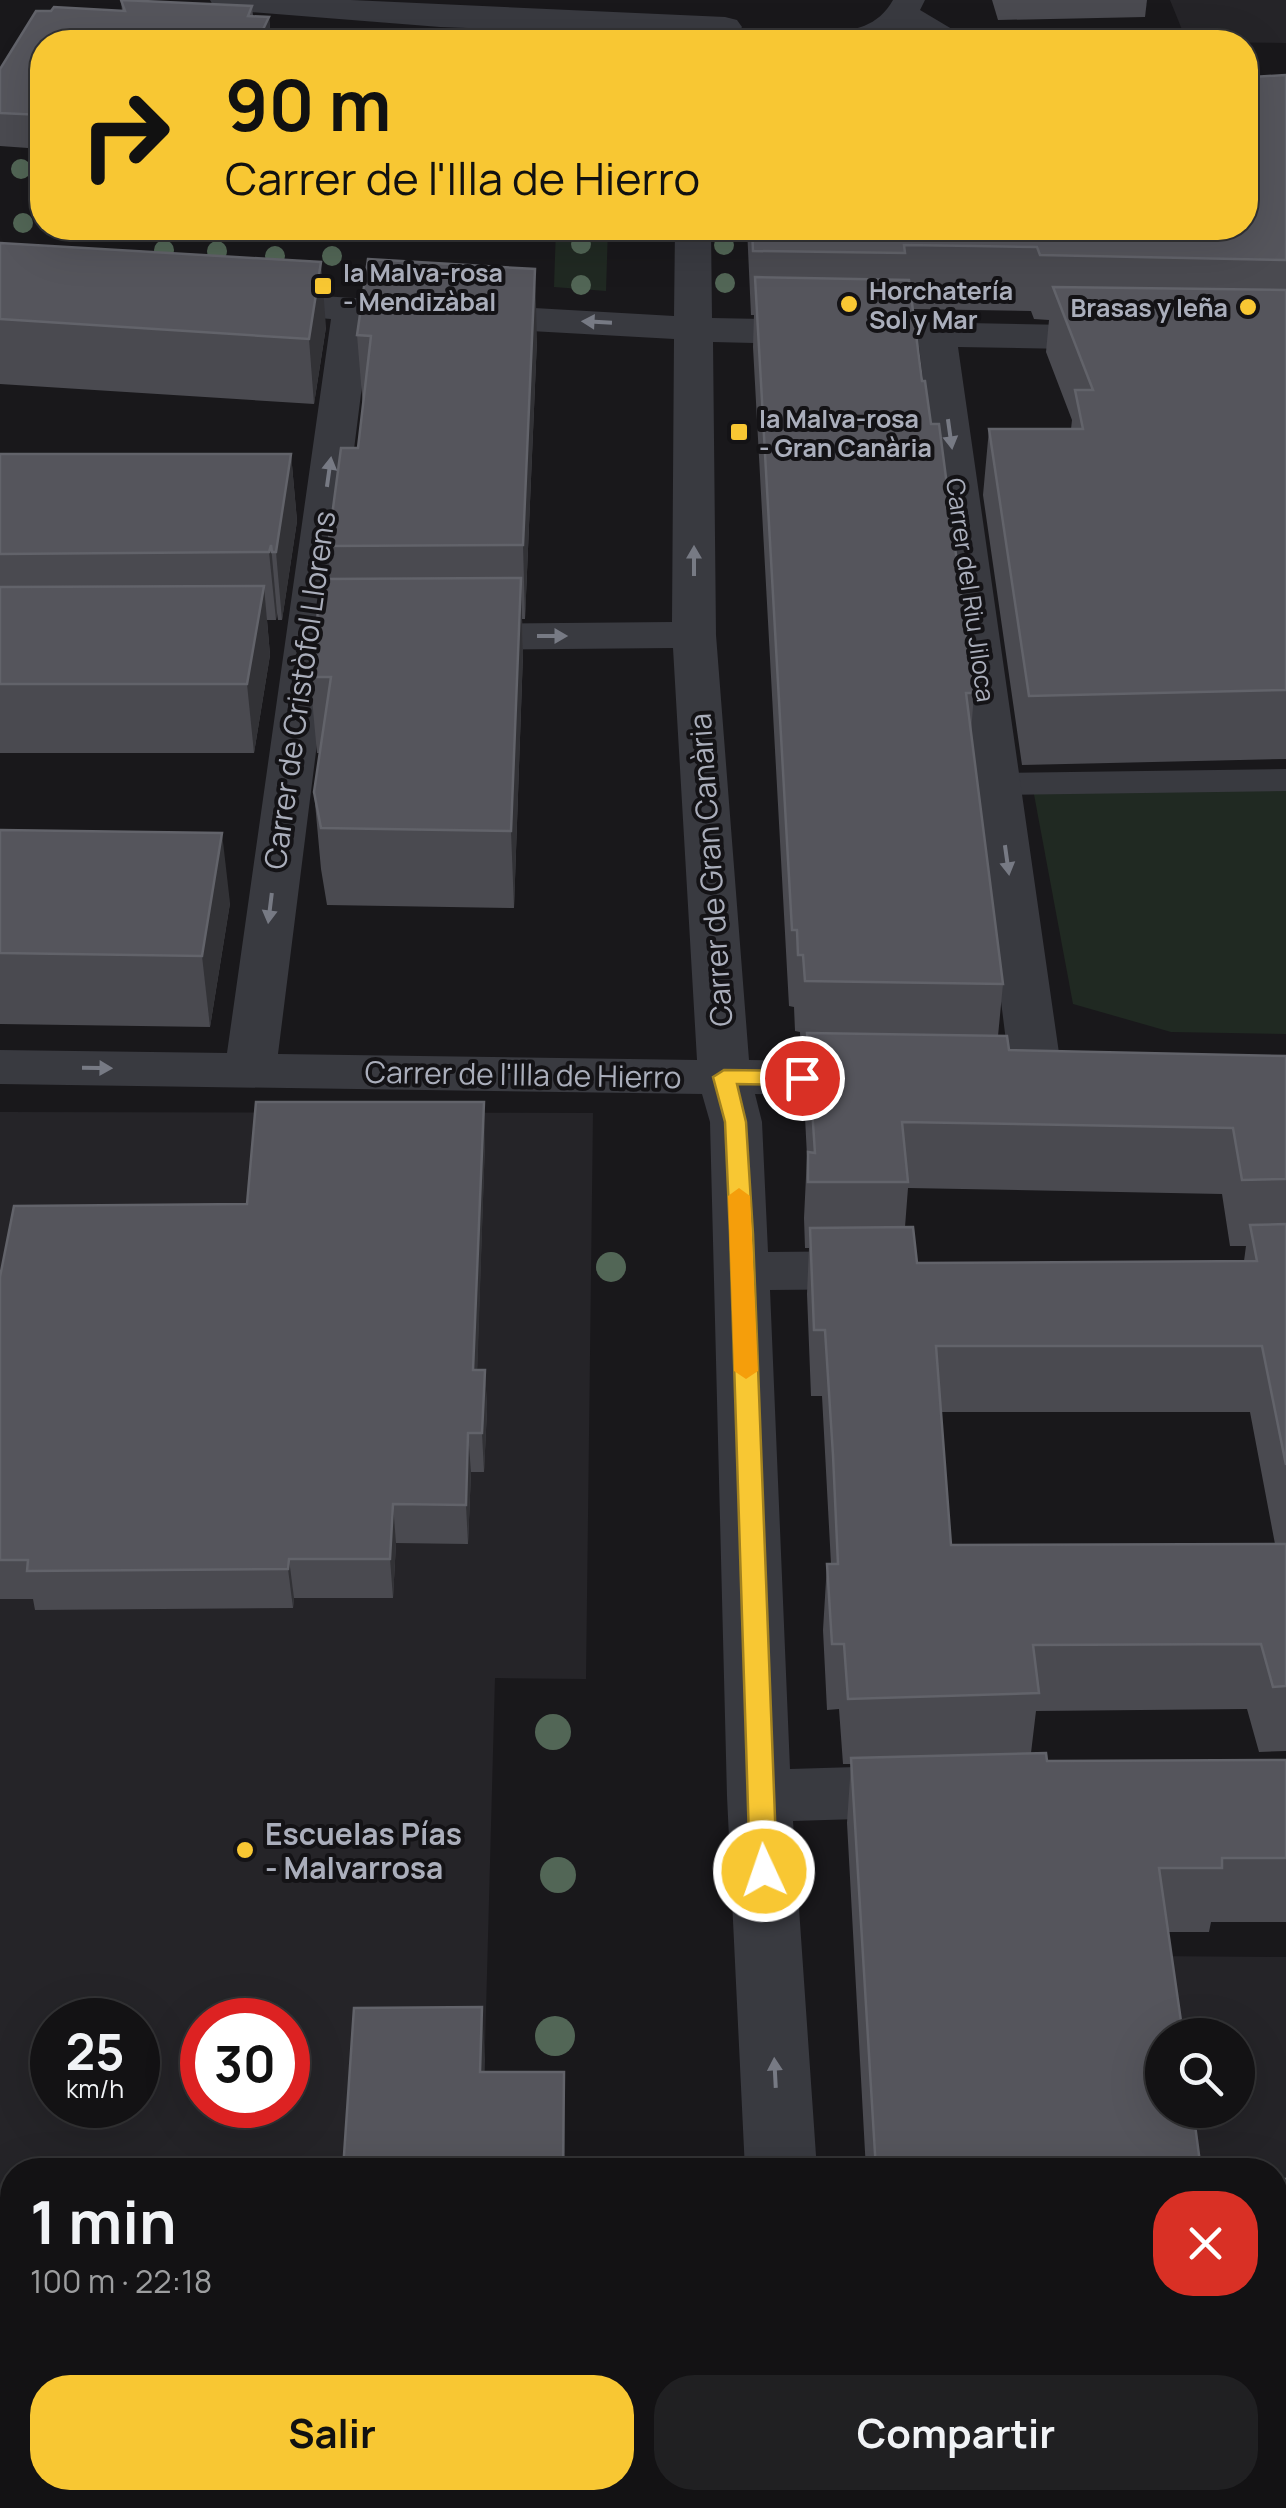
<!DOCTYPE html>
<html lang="es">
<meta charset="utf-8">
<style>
:root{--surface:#131214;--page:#202022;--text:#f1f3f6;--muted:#9d9ea0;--line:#323234;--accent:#f8c733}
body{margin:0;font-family:Manrope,sans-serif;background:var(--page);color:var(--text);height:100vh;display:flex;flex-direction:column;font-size:38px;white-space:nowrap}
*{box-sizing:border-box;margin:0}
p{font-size:32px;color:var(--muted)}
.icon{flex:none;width:55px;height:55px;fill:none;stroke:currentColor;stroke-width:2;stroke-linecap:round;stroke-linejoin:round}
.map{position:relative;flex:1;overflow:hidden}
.side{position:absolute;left:0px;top:2158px;width:1288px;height:352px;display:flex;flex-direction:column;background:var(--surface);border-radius:40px 40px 0 0;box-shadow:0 10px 40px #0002,0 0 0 2px var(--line)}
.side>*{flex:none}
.banner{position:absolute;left:30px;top:30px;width:1228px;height:210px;border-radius:40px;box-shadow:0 10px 40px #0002,0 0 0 2px var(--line);background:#f8c733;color:#111;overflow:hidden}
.controls{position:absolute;left:1145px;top:2018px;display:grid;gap:20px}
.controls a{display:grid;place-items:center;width:110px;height:110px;border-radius:50%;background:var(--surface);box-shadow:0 10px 40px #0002,0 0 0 2px var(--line);font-size:50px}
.speed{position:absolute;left:30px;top:1998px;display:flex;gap:20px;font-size:50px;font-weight:700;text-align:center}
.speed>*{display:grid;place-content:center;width:130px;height:130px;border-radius:50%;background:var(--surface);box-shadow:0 10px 40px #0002,0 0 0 2px var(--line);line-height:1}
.speed small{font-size:25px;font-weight:400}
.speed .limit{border:15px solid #d22;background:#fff;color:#111}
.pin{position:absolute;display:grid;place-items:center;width:85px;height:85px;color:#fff;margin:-42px;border:5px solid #fff;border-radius:50%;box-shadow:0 2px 10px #0007}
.me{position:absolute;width:110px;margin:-55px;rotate:357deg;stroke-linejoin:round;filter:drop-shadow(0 0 8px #0008)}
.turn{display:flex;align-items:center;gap:35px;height:210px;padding:0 30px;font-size:45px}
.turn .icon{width:130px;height:130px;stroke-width:2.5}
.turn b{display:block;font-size:70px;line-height:85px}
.round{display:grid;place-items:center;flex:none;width:105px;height:105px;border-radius:40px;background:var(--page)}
.overview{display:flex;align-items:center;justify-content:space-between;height:170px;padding:0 30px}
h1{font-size:60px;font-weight:700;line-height:75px}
.action{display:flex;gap:20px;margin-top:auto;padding:20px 30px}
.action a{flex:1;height:115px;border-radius:40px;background:var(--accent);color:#111;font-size:40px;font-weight:700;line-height:115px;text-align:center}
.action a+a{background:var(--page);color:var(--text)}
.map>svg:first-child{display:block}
</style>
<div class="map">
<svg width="1286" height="2508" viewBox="0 0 1286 2508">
<rect width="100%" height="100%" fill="#19181b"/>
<!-- built -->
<g fill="#252428" fill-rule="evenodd">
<polygon points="1170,0 1286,0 1286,43 1187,42"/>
<path d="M0 1112 593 1113 586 1679 495 1678 483 2122 565 2170H12V2498H560V2508H0ZM52 2020H138V2105H52ZM202 2020H288V2105H202Z"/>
<path d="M1026 1955 1286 1957V2508H1085L1084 2498H1275V2170H1049ZM1162 2035H1238V2110H1162Z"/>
</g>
<!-- green -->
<g fill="#202922">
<polygon points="556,228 608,228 606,291 554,287"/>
<polygon points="1286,785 1286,1034 1171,1032 1073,1004 1033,789"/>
</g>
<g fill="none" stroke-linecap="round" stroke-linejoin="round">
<!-- pedestrian -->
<polygon fill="#393a40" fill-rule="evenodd" points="1286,769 1286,791 997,795 983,792 978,784 983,776 997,773"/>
<!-- minor -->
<g fill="#393a40" fill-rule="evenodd">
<polygon points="210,0 351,0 725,17 737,20 742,27 737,34 725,37 440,27 226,10 214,7"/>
<path d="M893 0H925L920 10 962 35 967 42H927L905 29 881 42 756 40 761 33C805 22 865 50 893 0Z"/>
<path d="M675 228H711L712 318 1123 326 1137 330 1142 338 1137 346 1123 350 958 347 1063 1081 1055 1093 1037 1098 1019 1093 1011 1081 919 347 713 342 716 635 749 1060 877 1062 895 1067 903 1079 895 1091 877 1096 755 1094 762 1122 768 1252 880 1251 900 1256 908 1270 900 1284 880 1289 770 1290 790 1769 923 1765 946 1772 955 1791 946 1810 923 1817 793 1821 817 2170H745L727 1796 710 1122 702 1094 0 1084V1050L227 1053 331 319 236 311 231 303 236 295 250 292 674 316ZM370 322 674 339 672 622 448 624 432 628 426 637 432 646 448 650 673 648 697 1060 278 1054Z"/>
<polygon points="762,2498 838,2498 840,2508 762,2508"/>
</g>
</g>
<!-- trees -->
<g fill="#526656">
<circle cx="21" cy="169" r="10"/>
<circle cx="23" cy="223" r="10"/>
<circle cx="581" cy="244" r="10"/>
<circle cx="724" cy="245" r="10"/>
<circle cx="164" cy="250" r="10"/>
<circle cx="217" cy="251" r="10"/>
<circle cx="275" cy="256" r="10"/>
<circle cx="332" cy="256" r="10"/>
<circle cx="725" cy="283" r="10"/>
<circle cx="581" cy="285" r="10"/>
<circle cx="611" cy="1267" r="15"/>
<circle cx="553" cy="1732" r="18"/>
<circle cx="558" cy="1875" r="18"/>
<circle cx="555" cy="2036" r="20"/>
</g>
<!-- wall -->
<g fill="#4a4a50" fill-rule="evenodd">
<polygon points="121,0 252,6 253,16 269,17 271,42 42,42 42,149 0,146 0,69 36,11 51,11 54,7 122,11"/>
<polygon points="992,0 1147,0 1145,17 998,20"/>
<path d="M1286 75V759L1022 765 983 495 989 429H1071L1072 420 1046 352 1049 320 1034 319 1031 311 913 309 922 381 931 424 974 693 971 733 1003 984 998 1036 1009 1050 1286 1056V1751L1259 1752 1247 1709 1036 1711 1031 1753 1047 1761 1286 1760V1922H1211L1209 1932H1168L1201 2170H866L847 1823 851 1764H843L839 1709 827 1710 823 1630 827 1564H831L822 1396H811L807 1294 809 1248H805L804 1218 807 1156 804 1098 806 1057H801L800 1032 795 1031 794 1007 789 1006 753 347 754 315H751L747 228H1245L1252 77ZM908 1188 1222 1194 1230 1246H1246L1244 1261 917 1263 905 1227ZM941 1412H1250L1275 1544 951 1545Z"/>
<polygon points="0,243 326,327 314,404 0,384"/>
<polygon points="357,335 537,339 525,619 522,619 523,653 514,908 327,905 321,869 314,792 320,753 317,753 310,677 330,579 328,546 358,448 363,407"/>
<polygon points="0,454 291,454 297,521 282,620 278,620 277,613 276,620 267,620 270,655 254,753 0,753"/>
<polygon points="0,830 230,903 210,1027 0,1024"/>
<polygon points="485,1141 477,1370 485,1370 487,1409 484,1472 471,1472 468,1544 396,1543 393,1598 294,1598 293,1608 35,1610 33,1599 0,1599 0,1277"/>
<rect x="1275" y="2179" width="11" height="117"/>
<polygon points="885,2498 1246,2498 1247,2508 886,2508"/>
</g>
<!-- shaded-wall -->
<g fill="#323236">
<polygon points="269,17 271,42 257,42"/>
<polygon points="321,262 326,327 314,404 309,339"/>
<polygon points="535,269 537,339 525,619 523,545"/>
<polygon points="291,454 297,521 282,620 276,552"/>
<polygon points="271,545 277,613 276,620 269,552"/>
<polygon points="521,578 523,653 514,908 511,831"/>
<polygon points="264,586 270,655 254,753 247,684"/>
<polygon points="222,833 230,903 210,1027 202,956"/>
<polygon points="484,1102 485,1141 476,1410 473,1370"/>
<polygon points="485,1370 487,1409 484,1472 482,1433"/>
<polygon points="468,1433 471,1472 468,1544 466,1505"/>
<polygon points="393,1504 396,1543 393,1598 390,1559"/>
<polygon points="289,1559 294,1598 293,1608 288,1569"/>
<polygon points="482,2007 485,2059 483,2123 480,2072"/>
<polygon points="564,2072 565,2170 563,2170"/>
</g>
<!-- building -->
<g fill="#55555c" stroke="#62636a" stroke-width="2.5">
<polygon points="121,0 252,6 248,16 269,17 257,42 42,42 42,115 0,113 0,69 36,11 51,11 54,7 125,11"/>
<polygon points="742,30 902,42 742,42"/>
<polygon points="1245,68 1251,69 1252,77 1286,75 1286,260 1040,255 1037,247 975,246 904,245 905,253 753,251 752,228 1245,228"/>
<polygon points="0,243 321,262 309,339 0,319"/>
<polygon points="368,259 535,269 523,545 328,546 341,448 358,448 371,336 357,335"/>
<polygon points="755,277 909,280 922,381 925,381 931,424 939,424 974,693 966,693 1003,984 805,981 803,955 798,955 797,930 792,930"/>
<polygon points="1053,287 1286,290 1286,690 1029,696 989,429 1083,429 1075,390 1093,390"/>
<polygon points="0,454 291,454 276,552 272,552 271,545 269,552 0,554"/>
<polygon points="521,578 511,831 321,828 314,792 331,677 310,677 322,579"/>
<polygon points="264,586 247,684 0,684 0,587"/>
<polygon points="0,830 222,833 202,956 0,953"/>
<polygon points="807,1033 1007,1036 1009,1050 1286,1056 1286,1179 1242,1180 1233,1128 902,1122 908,1182 808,1182 808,1152 815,1153"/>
<polygon points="256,1102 484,1102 473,1370 485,1370 482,1433 468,1433 466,1505 393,1504 390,1559 289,1559 288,1569 27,1571 28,1560 0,1560 0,1277 14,1206 247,1204"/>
<polygon points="1286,1224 1286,1465 1262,1346 936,1346 951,1545 1286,1544 1286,1686 1273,1687 1261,1644 1033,1645 1039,1693 848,1699 844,1644 832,1644 827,1564 838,1564 833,1455 825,1330 814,1330 810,1228 913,1227 917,1263 1257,1261 1250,1225"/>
<polygon points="1046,1753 1047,1761 1286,1760 1286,1858 1222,1858 1222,1868 1159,1868 1183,2035 1162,2035 1162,2110 1193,2110 1201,2170 876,2170 851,1758"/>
<polygon points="482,2007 480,2072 564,2072 563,2170 343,2170 354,2008"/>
<rect x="1275" y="2179" width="11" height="56"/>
<polygon points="320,2498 558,2498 558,2508 319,2508"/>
<polygon points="895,2498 1246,2498 1247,2508 896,2508"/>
</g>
<!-- one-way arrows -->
<defs><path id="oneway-solid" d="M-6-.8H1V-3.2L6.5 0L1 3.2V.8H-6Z" transform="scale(2.5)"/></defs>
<g fill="#777a84">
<use href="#oneway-solid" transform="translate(597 322) rotate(-177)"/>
<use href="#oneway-solid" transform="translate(950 434) rotate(82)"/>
<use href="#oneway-solid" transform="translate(329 472) rotate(-82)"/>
<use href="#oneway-solid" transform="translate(694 561) rotate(-90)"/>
<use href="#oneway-solid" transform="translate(552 636)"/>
<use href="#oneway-solid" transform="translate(1007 860) rotate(82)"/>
<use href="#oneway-solid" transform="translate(270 908) rotate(97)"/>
<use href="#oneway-solid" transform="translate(97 1068) rotate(1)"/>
<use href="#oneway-solid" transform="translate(775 2073) rotate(-93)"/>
</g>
<!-- route -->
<polygon fill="#f8c733" stroke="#a18121" stroke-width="2.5" points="724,1070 802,1071 813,1078 802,1085 737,1084 746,1122 753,1234 777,1871 773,1879 764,1882 754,1879 750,1871 730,1234 725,1122 713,1077"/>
<!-- slow -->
<polygon fill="#f59e0b" points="739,1188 750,1196 758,1371 746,1379 734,1371 728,1196"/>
<!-- markers -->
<g fill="#f8c733" stroke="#141316" stroke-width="4">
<rect x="313" y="276" width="20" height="20" rx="5"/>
<circle cx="849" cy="304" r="10"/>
<circle cx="1248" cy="307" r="10"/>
<rect x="729" y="422" width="20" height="20" rx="5"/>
<circle cx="245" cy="1850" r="10"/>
</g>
<g text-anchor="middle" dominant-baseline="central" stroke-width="8" stroke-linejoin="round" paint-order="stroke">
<!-- far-poi labels -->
<g font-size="25" font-weight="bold" fill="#aaaebb" stroke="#141316" text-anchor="start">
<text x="343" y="272">la Malva-rosa<tspan x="343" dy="29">- Mendizàbal</tspan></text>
<text x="869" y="290">Horchatería<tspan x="869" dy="29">Sol y Mar</tspan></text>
<text x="1228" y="307" text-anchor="end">Brasas y leña</text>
<text x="759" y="418">la Malva-rosa<tspan x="759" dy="29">- Gran Canària</tspan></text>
</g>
<!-- far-street labels -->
<g font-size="25" fill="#aaaebb" stroke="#141316">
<text transform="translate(971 590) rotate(82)">Carrer del Riu Jiloca</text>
</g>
<!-- street labels -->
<g font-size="30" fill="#aaaebb" stroke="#141316">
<text transform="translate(299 690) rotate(-82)">Carrer de Cristòfol Llorens</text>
<text transform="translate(710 870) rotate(-94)">Carrer de Gran Canària</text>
<text transform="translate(523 1074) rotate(1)">Carrer de l'Illa de Hierro</text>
</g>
<!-- poi labels -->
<g font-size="30" font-weight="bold" fill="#aaaebb" stroke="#141316" text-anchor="start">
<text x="265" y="1833">Escuelas Pías<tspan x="265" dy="34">- Malvarrosa</tspan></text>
</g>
</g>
</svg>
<div class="controls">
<a><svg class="icon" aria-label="search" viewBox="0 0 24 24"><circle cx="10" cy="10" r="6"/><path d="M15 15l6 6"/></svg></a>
</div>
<div class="speed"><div>25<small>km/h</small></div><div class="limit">30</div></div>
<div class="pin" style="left:802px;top:1078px;background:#d93025"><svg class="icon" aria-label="arrive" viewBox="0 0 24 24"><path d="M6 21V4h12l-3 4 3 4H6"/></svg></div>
<svg class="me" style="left:764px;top:1871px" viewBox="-20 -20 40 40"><circle r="17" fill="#f8c733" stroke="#fff" stroke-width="3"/><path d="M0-11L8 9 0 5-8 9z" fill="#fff"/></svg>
<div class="banner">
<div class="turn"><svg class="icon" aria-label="right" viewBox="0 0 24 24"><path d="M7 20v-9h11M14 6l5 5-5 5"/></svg><div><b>90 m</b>Carrer de l'Illa de Hierro</div></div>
</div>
<section class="side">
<div class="overview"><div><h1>1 min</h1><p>100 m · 22:18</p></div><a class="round" style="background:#d93025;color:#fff"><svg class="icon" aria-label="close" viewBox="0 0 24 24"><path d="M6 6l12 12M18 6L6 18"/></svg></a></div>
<div class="action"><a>Salir</a><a>Compartir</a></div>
</section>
</div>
